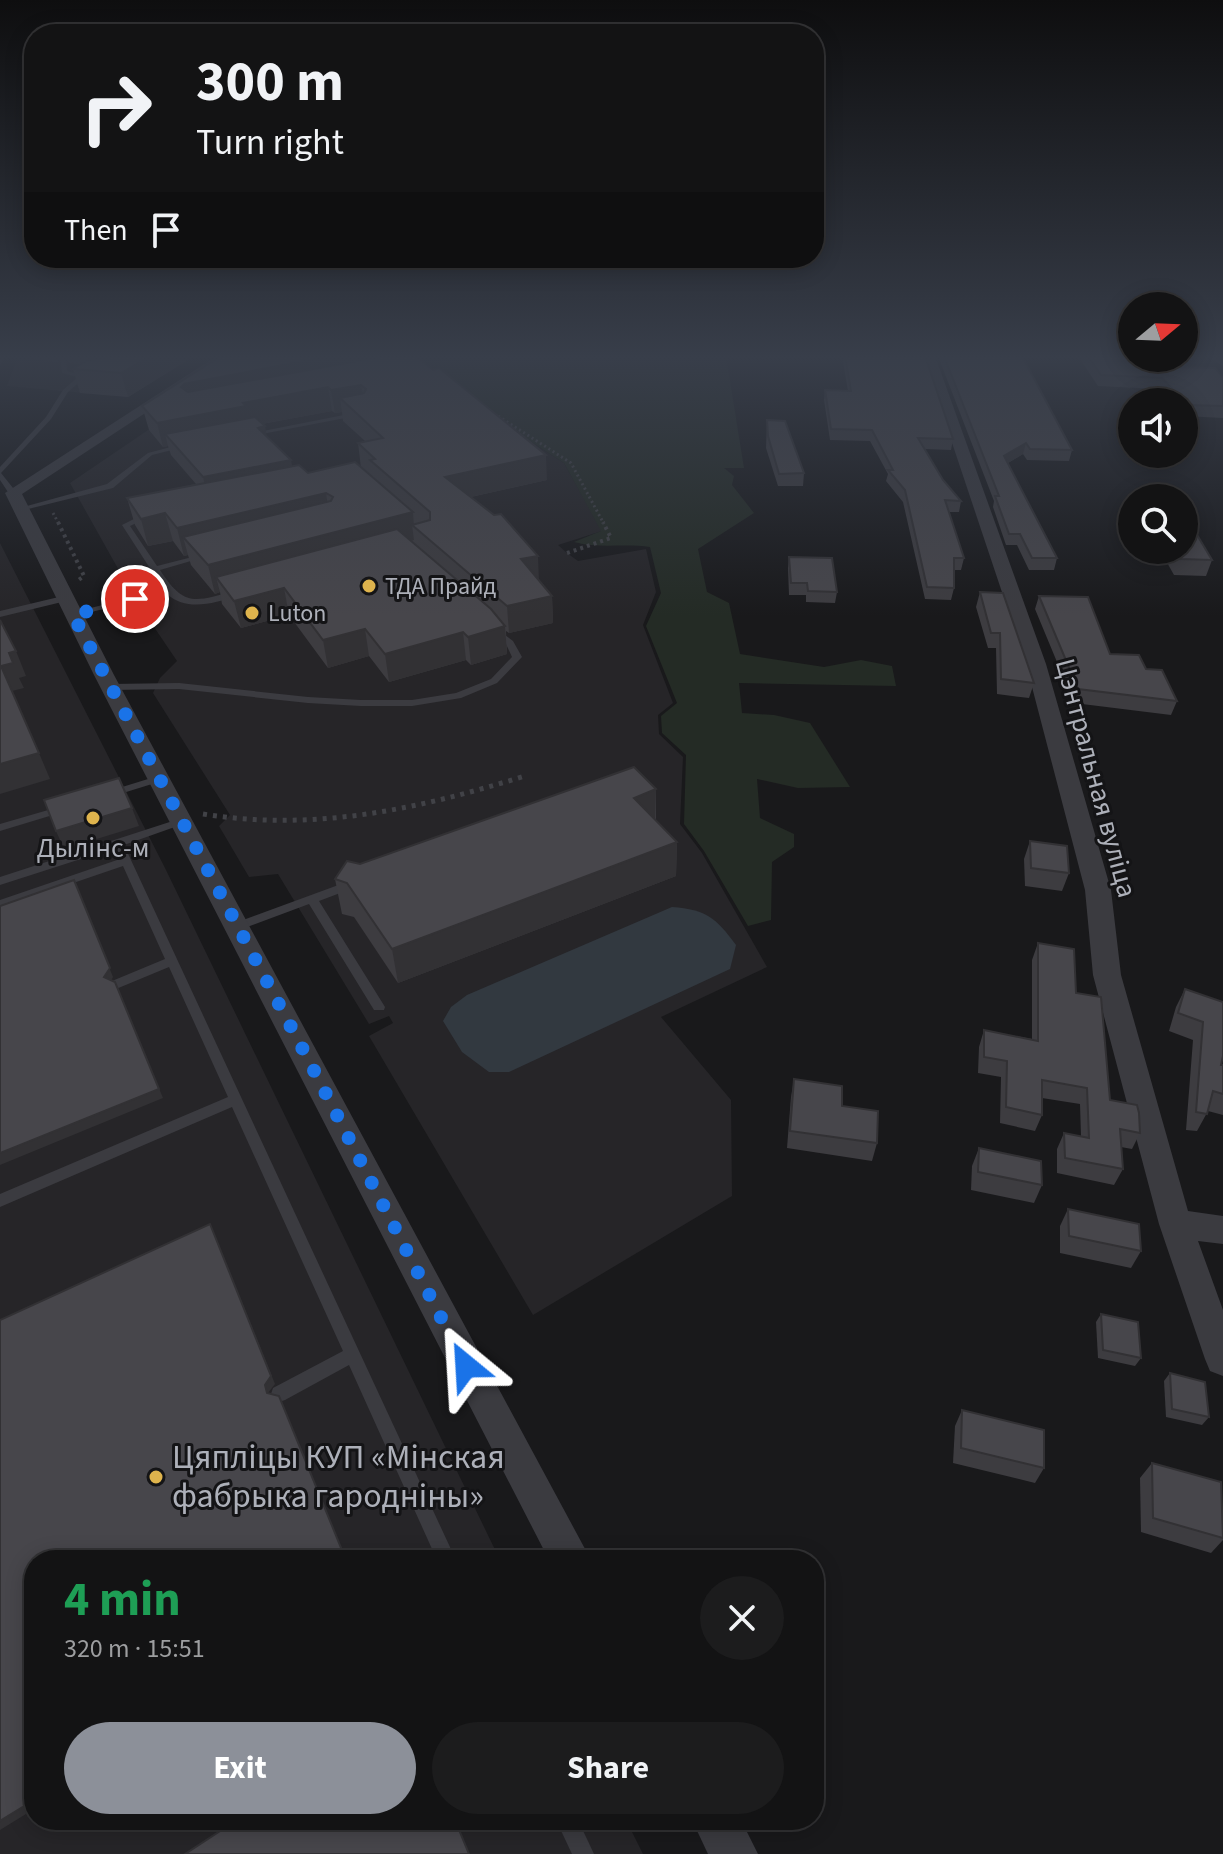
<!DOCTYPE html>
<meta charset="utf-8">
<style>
:root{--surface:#131314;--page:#1c1c1d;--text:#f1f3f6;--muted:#9d9ea0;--line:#323234;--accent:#8c9099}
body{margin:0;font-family:"Source Sans 3",sans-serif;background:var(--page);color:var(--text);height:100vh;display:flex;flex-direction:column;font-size:30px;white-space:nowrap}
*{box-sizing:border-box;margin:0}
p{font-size:26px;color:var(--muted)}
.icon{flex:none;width:44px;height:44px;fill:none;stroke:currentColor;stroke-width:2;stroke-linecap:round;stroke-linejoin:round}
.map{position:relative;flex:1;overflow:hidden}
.details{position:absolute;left:24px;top:1550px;width:800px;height:280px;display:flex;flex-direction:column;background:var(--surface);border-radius:32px;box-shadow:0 4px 20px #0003,0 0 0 2px var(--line)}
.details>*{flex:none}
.top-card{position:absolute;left:24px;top:24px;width:800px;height:244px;border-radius:32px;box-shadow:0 4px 20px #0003,0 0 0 2px var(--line);background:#131314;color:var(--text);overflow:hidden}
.needle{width:52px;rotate:71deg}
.tools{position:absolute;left:1118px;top:292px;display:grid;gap:16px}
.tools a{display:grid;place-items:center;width:80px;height:80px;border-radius:50%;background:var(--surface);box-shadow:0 4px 20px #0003,0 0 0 2px var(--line);font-size:40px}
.pin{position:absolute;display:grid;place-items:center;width:68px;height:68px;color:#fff;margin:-34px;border:4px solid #fff;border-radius:50%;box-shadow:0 2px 8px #0007}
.me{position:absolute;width:88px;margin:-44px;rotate:333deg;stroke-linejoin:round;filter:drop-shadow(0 0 6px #0008)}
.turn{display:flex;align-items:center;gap:28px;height:168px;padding:0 40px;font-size:36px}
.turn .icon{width:104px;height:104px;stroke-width:2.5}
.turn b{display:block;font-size:56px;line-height:68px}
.then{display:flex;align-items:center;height:76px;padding:0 40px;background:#0003;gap:16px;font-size:30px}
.round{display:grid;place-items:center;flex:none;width:84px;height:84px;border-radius:42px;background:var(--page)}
.overview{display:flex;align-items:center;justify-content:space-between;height:136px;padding:0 40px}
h1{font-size:48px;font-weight:700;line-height:60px;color:#1e9e55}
.action{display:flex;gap:16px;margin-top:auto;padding:16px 40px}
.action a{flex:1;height:92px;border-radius:48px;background:var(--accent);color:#fff;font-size:32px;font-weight:700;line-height:92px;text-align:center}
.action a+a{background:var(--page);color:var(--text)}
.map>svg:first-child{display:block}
</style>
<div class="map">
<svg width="1223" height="1854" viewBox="0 0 1223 1854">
<rect width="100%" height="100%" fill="#19191b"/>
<!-- built -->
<g fill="#262528">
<polygon points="18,356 194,356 128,397 7,386"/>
<polygon points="257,356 405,361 564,463 602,531 558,545 567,553 578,561 646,549 656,592 643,625 673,703 658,715 659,734 683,757 680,824 702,853 767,967 661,1017 731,1100 732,1196 533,1315 369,1036 393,1023 389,1016 369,1024 278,874 249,877 219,826 230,815 153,693 160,678 177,661 135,599 70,483"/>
<polygon points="0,543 166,870 500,1560 34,1560 34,1820 626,1820 643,1854 0,1854"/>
</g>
<!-- green -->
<path fill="#242b25" d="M403 356H726L744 468H724L734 476 732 485 754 513 698 549 707 592 729 603 740 654 824 667 861 660 892 666 896 686 739 683 742 713 774 715 810 723 850 787 798 788 757 779 760 818 794 834V847L772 862 771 920 748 926 704 851 684 824 686 755 662 733 661 716 677 703 646 626 661 593 650 547C624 543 600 549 574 542L601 531 564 463 405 361Z"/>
<!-- water -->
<path fill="#323940" d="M672 907C707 910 715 917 736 945L730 969 509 1072H489L462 1052 443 1021 451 1007 467 995Z"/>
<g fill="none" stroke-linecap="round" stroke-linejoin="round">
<!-- path-far2 -->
<g stroke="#414247" stroke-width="3" stroke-dasharray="2 3" stroke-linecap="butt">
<polyline points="498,416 571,463 604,524"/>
<polyline points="53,513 59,524"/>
</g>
<!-- path-far1 -->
<g stroke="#414247" stroke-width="4" stroke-dasharray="3 4" stroke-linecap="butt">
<polyline points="58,522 84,576 77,581"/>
<polyline points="567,553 611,538 603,522"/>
</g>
<!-- path -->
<path stroke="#414247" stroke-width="5" stroke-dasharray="4 6" stroke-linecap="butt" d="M203 814C315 832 418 809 525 776"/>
<!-- service -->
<g fill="#3b3b40" fill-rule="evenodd">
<polygon points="0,356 6,356 0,365"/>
<polygon points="60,356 66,356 67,371 94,378 91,380 84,378 68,392 51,419 1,473 17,493 10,495 0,480 0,467 46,417 63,390 78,377 62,373"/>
<polygon points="359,412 362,414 361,415 251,436 248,434"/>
<polygon points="182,444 185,446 184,447 152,455 113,488 20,511 16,509 107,484 148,453"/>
<path d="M146 513H149V517L130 526 157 566 204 554 208 556 160 570C184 607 194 602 234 591L237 592V596C214 603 187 612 167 594L70 617V613L164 590 122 525Z"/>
<polygon points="63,596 66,597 66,601 0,617 0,611"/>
<polygon points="496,628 513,641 522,657 497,683 461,698 412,706 361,706 308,703 179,689 111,690 106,687 111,684 179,683 308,697 361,700 412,700 456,693 491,679 512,657 506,644 492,631"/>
<polygon points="161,775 165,776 166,778 165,780 110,797 105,794 106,792"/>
<polygon points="62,806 67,809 66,811 0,831 0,824"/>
<polygon points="182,818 187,821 186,823 124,845 456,1560 437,1560 349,1365 285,1400 279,1402 273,1400 271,1394 273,1388 343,1351 232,1107 0,1207 0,1194 228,1097 169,967 116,989 112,987 110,984 112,981 165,959 123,866 0,908 0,900 120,859 115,848 0,885 0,877"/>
<polygon points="352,880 356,881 358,884 356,887 319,901 385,1007 384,1010 374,1010 309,904 239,930 233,926 235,923"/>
<polygon points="556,1820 578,1820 594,1854 572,1854"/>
</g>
<!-- minor -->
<g fill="#3b3b40" fill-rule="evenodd">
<polygon points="217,356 232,356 22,494 114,675 591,1560 549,1560 94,675 5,493"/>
<polygon points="923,356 935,356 1046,664 1111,890 1121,975 1188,1211 1223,1216 1223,1244 1198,1241 1223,1310 1223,1376 1210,1371 1205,1359 1159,1224 1093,975 1085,890 1026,664"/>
<polygon points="1207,356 1223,356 1223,366"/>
<polygon points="692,1820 741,1820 758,1854 708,1854"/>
</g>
</g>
<!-- wall -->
<g fill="#3d3c40" fill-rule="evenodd">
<polygon points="17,356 58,356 58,362 18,357"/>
<polygon points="67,356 194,356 128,397 80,393 73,369 80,364 69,363"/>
<path d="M416 356 547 480 471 497 552 596 553 623 509 633 506 631 507 654 471 665 466 660 389 682 369 656 328 668 289 615 241 628 222 604 220 592 215 594 191 565 188 555 184 556 173 541 148 546 135 525 127 498 196 484 171 455 168 446 163 447 149 430 142 406ZM332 411 335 413 342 412 343 421 365 441 358 443 361 468 308 473 292 466 267 437 262 424Z"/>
<polygon points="842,356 925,356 953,439 951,450 925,449 943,480 961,501 959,512 949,512 964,558 961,570 954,570 954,588 951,600 925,599 903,502 886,481 888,474 870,441 830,440 824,400 825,390 848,391"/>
<polygon points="938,356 1022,356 1072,450 1069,461 1027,460 1023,454 1008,463 1057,558 1054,570 1029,570 1017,545 1006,545 993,507 994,501"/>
<polygon points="1078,356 1132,356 1168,367 1223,378 1223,418 1184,416 1184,402 1170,402 1158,389 1098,386"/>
<polygon points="767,420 804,473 803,486 778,486 766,448"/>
<polygon points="1160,550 1184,550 1212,560 1206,576 1174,575"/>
<polygon points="789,557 837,592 835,603 806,602 806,595 789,595 788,568"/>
<polygon points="980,592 1034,683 1029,698 997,694 996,648 988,648 976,607"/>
<polygon points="1039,596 1110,654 1146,669 1177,701 1171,715 1074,703 1035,609"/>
<polygon points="656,789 656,820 677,842 676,876 398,983 354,917 342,914 335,879 360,864"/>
<polygon points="1030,841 1069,873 1062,891 1025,886 1024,859"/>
<polygon points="1038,943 1076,993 1110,1100 1140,1133 1132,1149 1121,1147 1123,1169 1114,1185 1057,1173 1057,1149 1064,1133 1081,1136 1080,1104 1042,1098 1042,1115 1035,1131 1000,1123 1001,1077 978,1073 979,1047 984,1030 1032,1039 1032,960"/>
<polygon points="1185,989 1223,1002 1221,1065 1223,1065 1223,1115 1208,1111 1197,1131 1186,1130 1193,1040 1169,1031 1176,1007"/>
<polygon points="794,1079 842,1106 877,1143 872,1161 787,1148 791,1097"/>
<polygon points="979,1148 1042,1185 1034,1203 971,1190 972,1166"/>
<polygon points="1068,1209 1141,1251 1131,1268 1060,1253 1060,1226"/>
<polygon points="1101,1314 1141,1358 1135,1366 1098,1358 1096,1322"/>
<polygon points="1170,1373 1209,1417 1202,1425 1166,1417 1164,1381"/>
<polygon points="962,1410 1044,1468 1035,1483 953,1463 955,1426"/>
<polygon points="1152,1463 1223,1516 1223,1540 1211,1553 1141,1532 1140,1478"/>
</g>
<!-- shaded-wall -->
<g fill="#323134">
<polygon points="104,356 194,356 128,397 121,373 109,372"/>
<polygon points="330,356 390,356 189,407 181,387 184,384"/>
<polygon points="361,385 365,408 340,398 342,412 335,413 331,390"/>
<polygon points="328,387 332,411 250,426 165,434 168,446 163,447 157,423 243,403"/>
<polygon points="265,426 269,448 258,428"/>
<polygon points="1026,443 1023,454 1001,467 1004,456"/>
<polygon points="546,455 547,480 447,502 445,477"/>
<polygon points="291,460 295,482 208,499 203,477"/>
<polygon points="326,493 330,520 183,537 188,555 184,556 177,528"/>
<polygon points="413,512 414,527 412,525 414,540 226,590 216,577 220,592 215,594 208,565"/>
<polygon points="165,513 173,541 148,546 141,519"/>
<polygon points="538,556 539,582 521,559"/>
<polygon points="284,588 289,615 241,628 234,601"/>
<polygon points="552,596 553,623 509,633 507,606"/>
<polygon points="505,626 507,654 471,665 468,637"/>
<polygon points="365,629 369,656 328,668 323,640"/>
<polygon points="463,632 466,660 389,682 385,654"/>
<polygon points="16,651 26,676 19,678 24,688 12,691 1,666 9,653"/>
<polygon points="39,753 50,779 0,794 0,764"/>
<polygon points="656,789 655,823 634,798"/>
<polygon points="132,808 139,826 64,849 56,831"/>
<polygon points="677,842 676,876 398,983 392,949"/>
<polygon points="74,880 113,977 108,986 104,977"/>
<polygon points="115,982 163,1098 0,1165 0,1153"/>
<polygon points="214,1233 275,1384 268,1393 267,1393"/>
<polygon points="34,1800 34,1809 0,1830 0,1821"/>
</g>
<!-- building -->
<g fill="#47464b" stroke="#323134" stroke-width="2">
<polygon points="114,356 150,356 121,373 73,369 86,361"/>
<polygon points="221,356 330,356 184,384 181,387 188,392 385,356 416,356 433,370 439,368 546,455 445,477 494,515 501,514 538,556 521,559 552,596 507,606 412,525 430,520 430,512 370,460 375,459 358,443 383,438 340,398 364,393 366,389 361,385 331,390 328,387 243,403 246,406 157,423 142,406"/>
<polygon points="845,356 925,356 953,439 918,438 943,480 961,501 945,500 964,558 954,558 954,588 927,587 905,490 888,470 893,470 872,430 831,429 825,390 851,391"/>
<polygon points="944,356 1022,356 1072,450 1030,449 1026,443 1004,456 1057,558 1032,558 1020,534 1009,534 995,496 999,496"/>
<polygon points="1088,356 1132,356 1132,358 1160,358 1168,367 1215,368 1223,378 1223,406 1187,405 1162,378 1101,375"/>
<polygon points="255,417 265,426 258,428 291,460 203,477 165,434"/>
<polygon points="767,420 785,421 804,473 779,474 768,436"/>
<polygon points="355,462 413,512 208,565 183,537 331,501 333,497 326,493 177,528 165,513 141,519 127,498 299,465 308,473"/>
<polygon points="1184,513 1212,560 1180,559 1175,550 1184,550"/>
<polygon points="397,529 491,609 505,626 468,637 463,632 385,654 365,629 323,640 284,588 234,601 216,577"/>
<polygon points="789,557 832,558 837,592 808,591 807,583 791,583"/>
<polygon points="980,592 1003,593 1034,683 1001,679 1000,633 991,633"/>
<polygon points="1039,596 1088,597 1110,654 1139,655 1146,669 1162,670 1177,701 1078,689"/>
<polygon points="0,620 16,651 9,653 13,663 1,666 39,753 0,764"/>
<polygon points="634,767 656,789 634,798 677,842 392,949 347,883 335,879 347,861 360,864"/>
<polygon points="119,778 132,808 56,831 44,800"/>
<polygon points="1030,841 1067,846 1069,873 1031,868"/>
<polygon points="74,880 110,968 104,977 115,982 159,1089 0,1153 0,906"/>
<polygon points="1038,943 1074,949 1076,993 1101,997 1110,1100 1137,1105 1139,1113 1140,1133 1120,1129 1123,1169 1065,1158 1064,1133 1089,1138 1087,1088 1042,1080 1042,1115 1006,1107 1007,1061 984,1057 984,1030 1038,1041"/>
<polygon points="1185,989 1223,1002 1223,1056 1221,1065 1223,1065 1223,1094 1213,1091 1207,1114 1196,1112 1203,1022 1178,1013"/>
<polygon points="794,1079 842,1086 842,1106 878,1111 877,1143 790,1131"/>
<polygon points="979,1148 1041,1161 1042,1185 978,1172"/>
<polygon points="1068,1209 1139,1224 1141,1251 1069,1236"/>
<polygon points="210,1224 271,1376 265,1385 267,1393 279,1396 346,1560 34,1560 34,1800 0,1821 0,1320"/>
<polygon points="1101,1314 1138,1322 1141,1358 1103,1350"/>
<polygon points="1170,1373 1205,1382 1209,1417 1172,1409"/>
<polygon points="962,1410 1044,1430 1044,1468 961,1448"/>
<polygon points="1152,1463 1221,1482 1223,1538 1153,1518"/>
<polygon points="237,1820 455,1820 469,1854 185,1854"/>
</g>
<!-- sky -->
<linearGradient id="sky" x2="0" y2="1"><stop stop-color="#0e0e0f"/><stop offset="0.58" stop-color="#383e4a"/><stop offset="1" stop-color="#383e4a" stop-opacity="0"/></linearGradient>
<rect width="1223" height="616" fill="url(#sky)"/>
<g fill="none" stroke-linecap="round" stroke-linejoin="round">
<!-- route -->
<polyline stroke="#1a73e8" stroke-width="14" stroke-dasharray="0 25.2" points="135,599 73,615 308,1059 466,1366"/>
</g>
<!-- markers -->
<g fill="#dfb44d" stroke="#141416" stroke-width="3">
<circle cx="369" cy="586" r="8"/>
<circle cx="252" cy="613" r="8"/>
<circle cx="93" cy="818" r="8"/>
<circle cx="156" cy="1477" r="8"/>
</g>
<g text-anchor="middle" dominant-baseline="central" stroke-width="6" stroke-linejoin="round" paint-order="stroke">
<!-- far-poi labels -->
<g font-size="24" fill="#adb0b9" stroke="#141416" text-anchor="start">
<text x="385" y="586">ТДА Прайд</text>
<text x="268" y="613">Luton</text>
</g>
<!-- street labels -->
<g font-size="28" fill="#adb0b9" stroke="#141416">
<text transform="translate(1096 778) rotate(75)">Цэнтральная вуліца</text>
</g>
<!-- poi labels -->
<g font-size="28" fill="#adb0b9" stroke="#141416">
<text x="93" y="848">Дылінс-м</text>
</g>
<!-- near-poi labels -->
<g font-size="34" fill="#adb0b9" stroke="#141416" text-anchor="start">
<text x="172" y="1457">Цяпліцы КУП «Мінская<tspan x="172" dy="39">фабрыка гародніны»</tspan></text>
</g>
</g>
</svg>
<div class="tools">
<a><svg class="needle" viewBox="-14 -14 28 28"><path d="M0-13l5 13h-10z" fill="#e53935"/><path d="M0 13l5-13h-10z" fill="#9d9ea0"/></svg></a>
<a><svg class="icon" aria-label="sound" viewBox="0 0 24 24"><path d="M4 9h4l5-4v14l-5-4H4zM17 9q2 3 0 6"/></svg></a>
<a><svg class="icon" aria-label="search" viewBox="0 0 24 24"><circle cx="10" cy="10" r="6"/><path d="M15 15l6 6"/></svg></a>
</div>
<div class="pin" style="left:135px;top:599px;background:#d93025"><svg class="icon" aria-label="arrive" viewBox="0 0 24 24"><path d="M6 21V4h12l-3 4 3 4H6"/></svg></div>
<svg class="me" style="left:466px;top:1366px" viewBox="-20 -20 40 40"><path d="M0-17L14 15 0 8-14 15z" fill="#1a73e8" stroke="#fff" stroke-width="4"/></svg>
<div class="top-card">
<div class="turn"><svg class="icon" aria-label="right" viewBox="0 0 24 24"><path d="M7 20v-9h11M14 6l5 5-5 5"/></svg><div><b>300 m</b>Turn right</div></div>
<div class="then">Then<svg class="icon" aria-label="arrive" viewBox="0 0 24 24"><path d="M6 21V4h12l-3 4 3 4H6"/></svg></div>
</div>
<section class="details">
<div class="overview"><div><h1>4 min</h1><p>320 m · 15:51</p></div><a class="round"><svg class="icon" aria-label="close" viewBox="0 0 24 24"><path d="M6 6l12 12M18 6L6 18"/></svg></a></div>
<div class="action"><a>Exit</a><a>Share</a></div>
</section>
</div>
